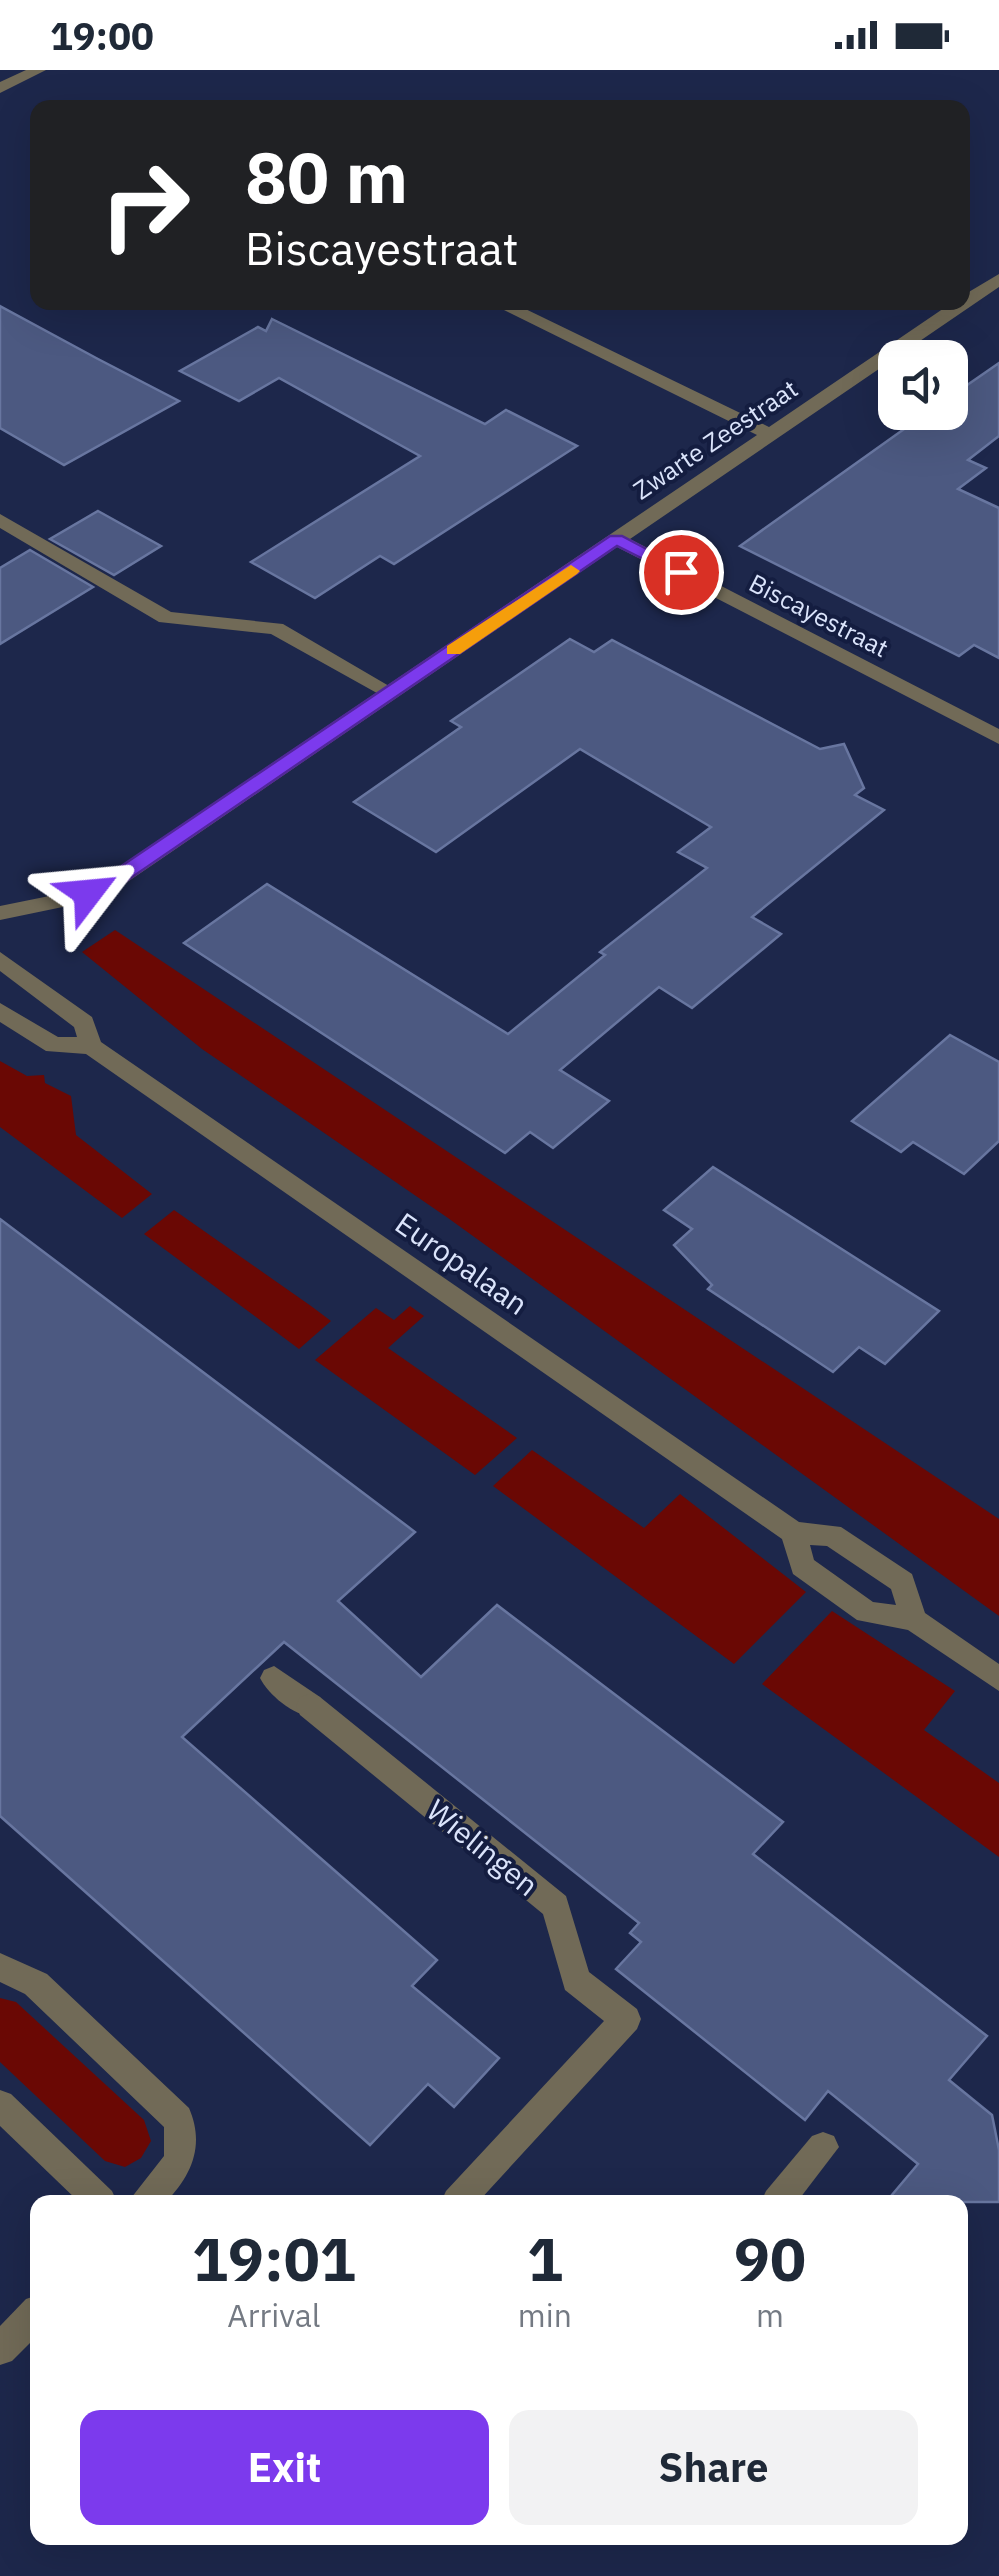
<!DOCTYPE html>
<style>
:root{--surface:#fff;--page:#f2f2f3;--text:#1f2937;--muted:#747a83;--accent:#7c3aed}
body{margin:0;font-family:"IBM Plex Sans",sans-serif;background:var(--page);color:var(--text);height:100vh;display:flex;flex-direction:column;font-size:38px;white-space:nowrap}
*{box-sizing:border-box;margin:0}
p{font-size:32px;color:var(--muted)}
.icon{flex:none;width:55px;height:55px;fill:none;stroke:currentColor;stroke-width:2;stroke-linecap:round;stroke-linejoin:round}
.map{position:relative;flex:1;overflow:hidden}
.panel{position:absolute;left:30px;top:2125px;width:938px;height:350px;display:flex;flex-direction:column;background:var(--surface);border-radius:20px;box-shadow:0 10px 40px #0002}
.panel>*{flex:none}
.hud{position:absolute;left:30px;top:30px;width:940px;height:210px;border-radius:20px;box-shadow:0 10px 40px #0002;background:#202124;color:#fff;overflow:hidden}
.fabs{position:absolute;left:878px;top:270px;display:grid;gap:20px}
.fabs a{display:grid;place-items:center;width:90px;height:90px;border-radius:20px;background:var(--surface);box-shadow:0 10px 40px #0002;font-size:50px}
.pin{position:absolute;display:grid;place-items:center;width:85px;height:85px;color:#fff;margin:-42px;border:5px solid #fff;border-radius:50%;box-shadow:0 2px 10px #0007}
.me{position:absolute;width:110px;margin:-55px;rotate:61deg;stroke-linejoin:round;filter:drop-shadow(0 0 8px #0008)}
.turn{display:flex;align-items:center;gap:35px;height:210px;padding:0 50px;font-size:45px}
.turn .icon{width:130px;height:130px;stroke-width:2.5}
.turn b{display:block;font-size:70px;line-height:85px}
.eta{display:flex;justify-content:space-evenly;align-items:center;height:170px;text-align:center}
.eta b{font-size:60px;font-weight:700;line-height:70px}
.action{display:flex;gap:20px;margin-top:auto;padding:20px 50px}
.action a{flex:1;height:115px;border-radius:20px;background:var(--accent);color:#fff;font-size:40px;font-weight:700;line-height:115px;text-align:center}
.action a+a{background:var(--page);color:var(--text)}
.status{display:flex;justify-content:space-between;align-items:center;height:70px;padding:0 50px;background:var(--surface);direction:ltr}
.status svg{height:28px;fill:currentColor}
.map>svg:first-child{display:block}
</style>
<div class="status"><b>19:00</b><svg viewBox="0 0 49 12"><path d="M0 12V9h3v3zM5 12V6h3v6zM10 12V3h3v9zM15 12V0h3v12zM26 1h20v11H26zM47 4h2v5h-2z"/></svg></div>
<div class="map">
<svg width="999" height="2506" viewBox="0 0 999 2506">
<rect width="100%" height="100%" fill="#1d274b"/>
<!-- green -->
<g fill="#6a0804">
<polygon points="115,860 999,1449 999,1546 448,1148 202,979 82,882"/>
<polygon points="0,991 27,1006 44,1005 45,1013 71,1026 76,1065 152,1124 122,1148 0,1057"/>
<polygon points="174,1140 311,1236 331,1251 299,1279 144,1164"/>
<polygon points="410,1236 424,1246 388,1278 517,1368 475,1405 315,1290 376,1238 394,1250"/>
<polygon points="532,1380 644,1458 680,1424 806,1522 734,1594 493,1416"/>
<polygon points="832,1541 955,1621 924,1660 999,1713 999,1787 762,1614"/>
<polygon points="0,1928 16,1932 144,2050 151,2071 141,2088 125,2097 105,2091 0,1992"/>
</g>
<!-- building -->
<g fill="#4c5981" stroke="#6876a0" stroke-width="2.5">
<polygon points="0,236 98,289 179,331 64,395 0,358"/>
<polygon points="272,249 485,354 506,340 577,376 394,494 380,486 315,528 251,492 420,386 279,308 239,331 180,301 258,257 266,261"/>
<polygon points="999,293 999,366 968,390 986,398 958,419 999,438 999,588 974,575 959,586 740,476 928,342 950,342 950,327"/>
<polygon points="98,441 161,476 114,505 50,469"/>
<polygon points="30,480 93,517 0,574 0,498"/>
<polygon points="570,569 594,582 612,570 820,679 844,674 864,718 855,725 884,740 752,847 781,864 692,938 659,917 560,1000 609,1031 553,1078 530,1062 505,1083 184,873 267,814 508,964 605,885 600,882 707,798 678,782 711,757 580,679 436,782 354,732 461,657 451,651"/>
<polygon points="950,965 999,992 999,1071 964,1104 913,1072 901,1082 852,1051"/>
<polygon points="713,1097 851,1185 939,1241 885,1294 859,1277 833,1302 708,1219 712,1215 674,1175 692,1159 664,1140"/>
<polygon points="0,1149 415,1462 338,1531 421,1607 497,1535 783,1752 753,1784 987,1966 949,2010 992,2045 999,2080 999,2132 886,2132 918,2094 828,2021 805,2050 616,1899 641,1872 630,1863 639,1853 284,1572 182,1667 437,1890 412,1916 499,1988 454,2037 428,2014 370,2075 0,1746"/>
</g>
<g fill="none" stroke-linecap="round" stroke-linejoin="round">
<!-- service -->
<g fill="#716a57" fill-rule="evenodd">
<polygon points="0,444 171,542 283,554 401,623 391,629 384,627 271,564 159,552 0,458"/>
<path d="M274 1596 320 1627 324 1636 320 1645C300 1652 269 1626 260 1608L264 1600Z"/>
</g>
<!-- minor -->
<g fill="#716a57" fill-rule="evenodd">
<polygon points="26,0 46,0 0,23 0,12"/>
<polygon points="999,204 999,217 630,469 999,659 999,674 617,477 126,813 82,833 0,850 0,836 69,822 110,803 757,365 488,232 511,232 769,357 953,232 962,232 962,226"/>
<polygon points="165,232 184,232 176,237"/>
<polygon points="310,1624 320,1627 566,1826 589,1902 637,1939 641,1949 637,1959 478,2132 441,2132 446,2121 604,1951 565,1920 543,1844 300,1645 296,1636 300,1627"/>
<path d="M0 1883 47 1904 189 2038C205 2075 192 2105 166 2132H128L164 2086V2057L25 1924 0 1912Z"/>
<polygon points="0,2020 11,2024 112,2121 117,2132 79,2132 0,2056"/>
<polygon points="823,2062 834,2066 839,2077 797,2132 761,2132 766,2121 812,2066"/>
<polygon points="38,2225 38,2265 12,2291 0,2295 0,2256 26,2229"/>
</g>
<!-- tertiary -->
<path fill="#716a57" fill-rule="evenodd" d="M0 882 92 947 101 972 799 1452 841 1457 912 1504 925 1543 999 1594V1621L908 1560 857 1550 793 1504 782 1469 86 984 46 981 0 952V933L58 967H77L74 957 0 901ZM810 1475 827 1476 891 1519 896 1535 873 1532 814 1490Z"/>
</g>
<!-- route -->
<polygon fill="#7c3aed" stroke="#51269a" stroke-width="2.5" points="610,466 622,466 690,502 675,505 617,476 125,812 95,827 81,827 81,818 111,803"/>
<!-- slow -->
<polygon fill="#f59e0b" points="571,495 580,501 577,504 460,584 447,584 447,576"/>
<g text-anchor="middle" dominant-baseline="central" stroke-width="8" stroke-linejoin="round" paint-order="stroke">
<!-- far-street labels -->
<g font-size="25" fill="#dbe4fb" stroke="#141d40">
<text transform="translate(715 369) rotate(-34)">Zwarte Zeestraat</text>
<text transform="translate(819 545) rotate(27)">Biscayestraat</text>
</g>
<!-- street labels -->
<g font-size="30" fill="#dbe4fb" stroke="#141d40">
<text transform="translate(462 1193) rotate(35)">Europalaan</text>
<text transform="translate(483 1777) rotate(39)">Wielingen</text>
</g>
</g>
</svg>
<div class="fabs">
<a><svg class="icon" aria-label="sound" viewBox="0 0 24 24"><path d="M4 9h4l5-4v14l-5-4H4zM17 9q2 3 0 6"/></svg></a>
</div>
<div class="pin" style="left:681px;top:502px;background:#d93025"><svg class="icon" aria-label="arrive" viewBox="0 0 24 24"><path d="M6 21V4h12l-3 4 3 4H6"/></svg></div>
<svg class="me" style="left:88px;top:823px" viewBox="-20 -20 40 40"><path d="M0-17L14 15 0 8-14 15z" fill="#7c3aed" stroke="#fff" stroke-width="4"/></svg>
<div class="hud">
<div class="turn"><svg class="icon" aria-label="right" viewBox="0 0 24 24"><path d="M7 20v-9h11M14 6l5 5-5 5"/></svg><div><b>80 m</b>Biscayestraat</div></div>
</div>
<section class="panel">
<div class="eta">
<div><b>19:01</b><p>Arrival</p></div>
<div><b>1</b><p>min</p></div>
<div><b>90</b><p>m</p></div>
</div>
<div class="action"><a>Exit</a><a>Share</a></div>
</section>
</div>
